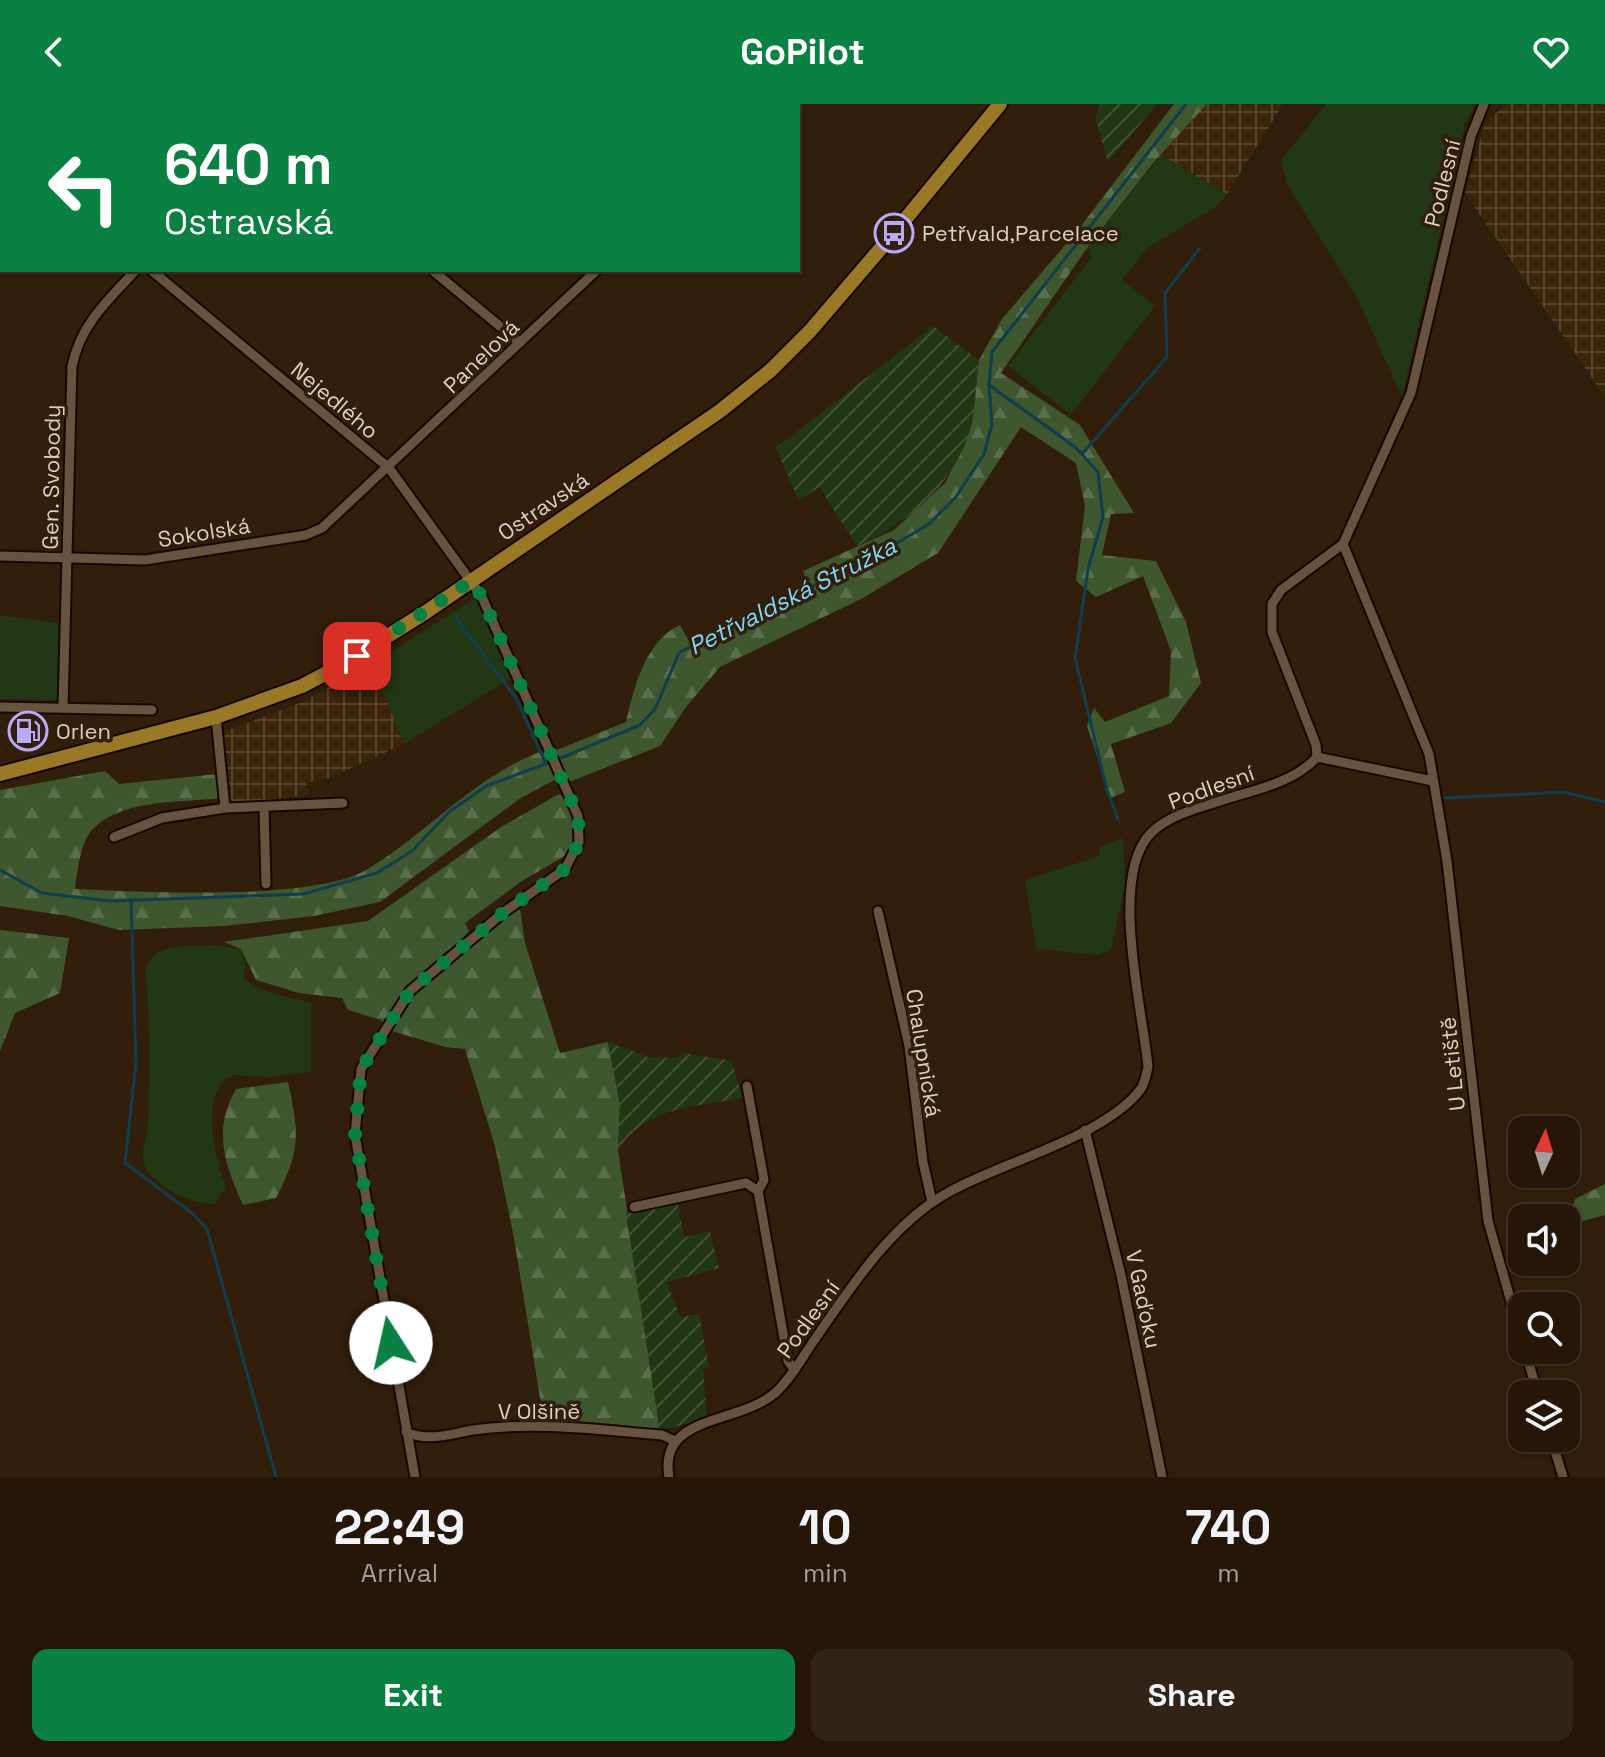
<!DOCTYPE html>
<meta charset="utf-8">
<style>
:root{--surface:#251608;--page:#312316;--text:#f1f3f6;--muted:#a39f9c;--line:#423529;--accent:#0b8043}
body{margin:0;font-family:"Space Grotesk",sans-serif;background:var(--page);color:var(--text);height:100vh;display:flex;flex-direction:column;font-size:30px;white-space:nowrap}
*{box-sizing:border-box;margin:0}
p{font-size:26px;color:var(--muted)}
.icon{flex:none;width:44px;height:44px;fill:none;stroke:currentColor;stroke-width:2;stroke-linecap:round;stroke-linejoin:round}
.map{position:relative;height:1373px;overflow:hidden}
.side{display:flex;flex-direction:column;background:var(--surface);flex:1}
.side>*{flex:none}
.hud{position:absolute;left:0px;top:0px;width:800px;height:168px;box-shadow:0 2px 6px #0004,0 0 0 2px var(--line);background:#0b8043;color:#fff;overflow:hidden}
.needle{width:52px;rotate:4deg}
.fabs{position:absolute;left:1508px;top:1012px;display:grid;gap:16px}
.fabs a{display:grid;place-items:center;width:72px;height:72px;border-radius:16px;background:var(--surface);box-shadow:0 2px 6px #0004,0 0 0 2px var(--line);font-size:40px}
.pin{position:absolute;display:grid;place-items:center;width:68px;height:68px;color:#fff;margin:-34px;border-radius:16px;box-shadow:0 4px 12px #0006}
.me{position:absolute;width:88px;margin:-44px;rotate:350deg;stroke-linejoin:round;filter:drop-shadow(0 0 6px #0008)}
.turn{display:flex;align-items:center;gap:28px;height:168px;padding:0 32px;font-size:36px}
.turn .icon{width:104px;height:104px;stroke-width:2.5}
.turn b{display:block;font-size:56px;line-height:68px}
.eta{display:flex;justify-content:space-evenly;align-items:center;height:136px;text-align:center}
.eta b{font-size:48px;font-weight:800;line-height:56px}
.action{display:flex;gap:16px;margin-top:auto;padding:16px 32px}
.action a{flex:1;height:92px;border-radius:16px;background:var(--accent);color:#fff;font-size:32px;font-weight:800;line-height:92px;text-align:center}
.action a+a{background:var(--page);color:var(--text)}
header{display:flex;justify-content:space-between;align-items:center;height:104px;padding:0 32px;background:var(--accent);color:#fff;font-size:36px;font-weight:800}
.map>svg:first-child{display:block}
</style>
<header><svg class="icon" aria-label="back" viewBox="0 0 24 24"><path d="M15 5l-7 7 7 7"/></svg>GoPilot<svg class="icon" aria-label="heart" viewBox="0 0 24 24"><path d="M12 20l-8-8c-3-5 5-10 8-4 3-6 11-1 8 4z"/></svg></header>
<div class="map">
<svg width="1605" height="1373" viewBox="0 0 1605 1373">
<defs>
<pattern id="industrial-grid" width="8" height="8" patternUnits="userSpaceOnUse" patternTransform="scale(2)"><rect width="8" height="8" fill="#3d250c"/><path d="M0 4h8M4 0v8" fill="none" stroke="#58442e"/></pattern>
<pattern id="forest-firs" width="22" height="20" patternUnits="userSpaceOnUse" patternTransform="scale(2)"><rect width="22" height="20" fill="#3e572e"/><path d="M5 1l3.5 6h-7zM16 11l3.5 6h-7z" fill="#596e4b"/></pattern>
<pattern id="garden-furrows" width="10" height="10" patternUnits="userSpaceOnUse" patternTransform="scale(2)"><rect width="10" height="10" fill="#223713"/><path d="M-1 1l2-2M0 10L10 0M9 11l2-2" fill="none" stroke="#425334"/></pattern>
</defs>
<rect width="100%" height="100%" fill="#311e0b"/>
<!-- industrial -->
<g fill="url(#industrial-grid)">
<polygon points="1207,0 1283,0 1227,90 1161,51"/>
<polygon points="1507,0 1605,0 1605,293 1465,89 1485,19"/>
<polygon points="372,560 404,640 327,675 306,679 308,691 234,700 227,690 224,628 302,598"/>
</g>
<!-- green -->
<g fill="#223713">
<polygon points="1326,0 1475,0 1465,20 1402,293 1357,194 1287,80 1281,56"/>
<polygon points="1161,51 1227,90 1217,102 1147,144 1122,176 1155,202 1071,311 1008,262 1091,154 1089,141"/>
<polygon points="477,493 513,573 404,640 372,560"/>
<polygon points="0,511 61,519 60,596 0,595"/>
<polygon points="1123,734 1125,780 1111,846 1099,851 1036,845 1025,776 1099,752 1100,743"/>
<path d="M215 841 241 845 245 858 244 875 264 887 311 899V968L268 973 233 971C197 987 216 1056 226 1084L214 1100C192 1101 157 1084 146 1064 138 1051 147 1035 148 1022 150 972 151 916 145 867 152 837 189 843 215 841Z"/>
</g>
<!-- forest -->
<g fill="url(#forest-firs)">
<path d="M1174 0H1207L1154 58 1089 141 1001 269 1080 321 1134 409 1111 410 1102 451 1156 457 1186 518 1201 579 1171 619 1111 640 1125 688 1110 694 1087 621 1094 604 1105 618 1169 592 1171 547 1143 472 1096 493 1076 477 1085 402 1076 359 1021 323 938 449 861 495 720 563 686 603 660 642 569 678 552 648 626 618C634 584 645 537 680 521L690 539 807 478 803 467 894 426 946 378 971 320 979 256 1002 215 1078 126Z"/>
<path d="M543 647 556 675 519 695 380 798 314 812 224 822 119 826 68 812 0 802V686L105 667 119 680 218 670 221 694C181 699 116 694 89 730 80 742 77 771 75 785 140 788 314 797 366 766 427 730 475 671 543 647Z"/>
<path d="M559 690 570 696 576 716V739L563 753 522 777 465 819 469 827C461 838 449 844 440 853 419 875 402 900 385 925L381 916 348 906 342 894 299 889 256 876 241 845 224 838 368 817 501 723Z"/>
<polygon points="520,804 525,839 560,949 608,938 620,1000 618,1046 660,1327 549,1318 541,1300 514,1134 495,1042 465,945 445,943 392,927 416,890 465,839"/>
<polygon points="0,826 69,834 60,889 15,909 0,947"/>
<path d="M288 978C299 1030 301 1046 276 1094L243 1101C225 1061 212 1026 236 985Z"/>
<polygon points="1605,1080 1605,1111 1568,1121 1575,1095"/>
</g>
<!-- garden -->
<g fill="url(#garden-furrows)">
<polygon points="1100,0 1157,0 1108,58 1095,13"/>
<path d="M933 222 979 256C976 276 976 298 972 318 958 378 910 418 857 442L819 383 799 397 776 344Z"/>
<path d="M608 938 648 953 677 954 685 949 732 957 742 994C692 1004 648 1001 618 1046L620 1000Z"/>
<polygon points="677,1097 684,1133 710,1127 719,1164 667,1178 680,1213 699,1210 709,1263 703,1265 707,1314 660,1327 626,1110"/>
</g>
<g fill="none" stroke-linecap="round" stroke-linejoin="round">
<!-- stream -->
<g stroke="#103e4f" stroke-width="3">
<polyline points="989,281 1075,343 1098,368 1103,413 1088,465 1075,554 1107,686 1118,715"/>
<polyline points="1082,350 1167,253 1165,189 1200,144"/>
<polyline points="456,514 516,594 546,660"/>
<polyline points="558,655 640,621 655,605 679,549 686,545 887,445 929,420 956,393 984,350 992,320 989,281 992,248 1186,0"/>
<polyline points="1445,694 1563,688 1605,698"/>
<polyline points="0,766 42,789 110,797 303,790 377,769 412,747 449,708 486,682 551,658"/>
<polyline points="131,795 136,958 125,1059 193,1110 207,1125 276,1373"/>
</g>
<defs>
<g id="minor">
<polyline points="230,0 233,2"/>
<polyline points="515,0 517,2"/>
<polyline points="276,2 277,0"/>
<polyline points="743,2 745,0"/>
<polyline points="0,40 2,42"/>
<polyline points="151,166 389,364 482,493 578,712 579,738 565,765 504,808 410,887 361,965 355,1031 415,1373"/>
<polyline points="432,166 520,239"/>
<polyline points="1343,440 1429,650 1447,757 1488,1117 1522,1236"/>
<polyline points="0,452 145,456 306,431 322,424 597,166"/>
<polyline points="0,603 152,606"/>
<path d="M63 604 72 262C81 220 107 197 136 166"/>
<polyline points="216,613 225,704"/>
<polyline points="1317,653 1433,677"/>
<polyline points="264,703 266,780"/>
<polyline points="114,733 162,714 225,704 343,699"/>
<polyline points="878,807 909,942 923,1058 932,1098"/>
<polyline points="747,982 764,1076 758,1087"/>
<polyline points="1085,1026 1121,1171 1162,1373"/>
<polyline points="634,1103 746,1079 758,1087 788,1257 794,1265"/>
<polyline points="1525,1246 1538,1290"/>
<path d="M406 1328C428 1338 450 1330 473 1326 536 1317 600 1326 662 1331L673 1336"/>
<polyline points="1551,1334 1563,1373"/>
<path d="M669 1373C658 1310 738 1321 775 1289 791 1275 803 1252 815 1235 851 1183 892 1119 949 1088 1002 1058 1104 1033 1140 986 1145 980 1146 971 1148 963 1143 907 1108 772 1151 729 1171 709 1204 703 1229 694 1259 685 1296 677 1317 653L1316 641 1272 528V500L1281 486 1343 440 1411 289 1471 32 1484 0"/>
</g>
<polyline id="primary" points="0,670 216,613 302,582 340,562 426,508 720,307 771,266 810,227 894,129 1000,0"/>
</defs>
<!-- minor casing -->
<use href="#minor" stroke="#180700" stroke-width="13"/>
<!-- primary casing -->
<use href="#primary" stroke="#180700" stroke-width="18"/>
<!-- minor -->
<use href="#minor" stroke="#68533e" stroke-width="9"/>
<!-- primary -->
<use href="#primary" stroke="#997827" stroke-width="14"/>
</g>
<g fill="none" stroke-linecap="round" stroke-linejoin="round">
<!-- route -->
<polyline stroke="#0b8043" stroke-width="14" stroke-dasharray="0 25.2" points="357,552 471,477 482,493 578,712 579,738 565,765 504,808 410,887 361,965 355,1031 391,1239"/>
</g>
<!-- icons -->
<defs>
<symbol id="bus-ring" viewBox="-11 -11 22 22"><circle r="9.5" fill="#311e0b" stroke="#b9aaf7" stroke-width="1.5"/><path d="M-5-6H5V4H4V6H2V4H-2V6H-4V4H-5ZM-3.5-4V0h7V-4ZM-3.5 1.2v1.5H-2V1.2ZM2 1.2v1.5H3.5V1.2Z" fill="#b9aaf7"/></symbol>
<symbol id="fuel-ring" viewBox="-11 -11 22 22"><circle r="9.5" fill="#311e0b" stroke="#b9aaf7" stroke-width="1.5"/><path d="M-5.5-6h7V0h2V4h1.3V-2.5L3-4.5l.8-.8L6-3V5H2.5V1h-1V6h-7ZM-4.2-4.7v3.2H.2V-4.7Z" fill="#b9aaf7"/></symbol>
</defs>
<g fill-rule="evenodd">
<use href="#bus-ring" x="872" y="107" width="44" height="44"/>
<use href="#fuel-ring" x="6" y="605" width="44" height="44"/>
</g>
<g text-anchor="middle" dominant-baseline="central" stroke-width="7" stroke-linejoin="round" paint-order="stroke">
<!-- street labels -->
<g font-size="22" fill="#dcd0c4" stroke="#311e0b">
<text transform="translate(1442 79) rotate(-76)">Podlesní</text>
<text transform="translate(481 252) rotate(-44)">Panelová</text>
<text transform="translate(335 296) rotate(40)">Nejedlého</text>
<text transform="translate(51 373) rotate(-89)">Gen. Svobody</text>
<text transform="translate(543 402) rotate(-34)">Ostravská</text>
<text transform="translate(204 428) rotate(-9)">Sokolská</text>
<text transform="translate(1211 683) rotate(-20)">Podlesní</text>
<text transform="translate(924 949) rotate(81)">Chalupnická</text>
<text transform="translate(1452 960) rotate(-96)">U Letiště</text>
<text transform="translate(1144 1195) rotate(78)">V Gaďoku</text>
<text transform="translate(808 1215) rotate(-54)">Podlesní</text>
<text x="539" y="1307">V Olšině</text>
</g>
<!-- poi labels -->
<g font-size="22" fill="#dcd0c4" stroke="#311e0b" text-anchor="start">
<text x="922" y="129">Petřvald,Parcelace</text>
<text x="56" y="627">Orlen</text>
</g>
<!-- water labels -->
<g font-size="24" font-style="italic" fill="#7ed8fe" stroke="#311e0b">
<text transform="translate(792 492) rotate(-27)">Petřvaldská Stružka</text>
</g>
</g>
</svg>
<div class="fabs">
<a><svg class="needle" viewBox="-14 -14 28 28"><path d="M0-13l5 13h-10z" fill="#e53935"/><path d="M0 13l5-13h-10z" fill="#a39f9c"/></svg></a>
<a><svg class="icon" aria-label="sound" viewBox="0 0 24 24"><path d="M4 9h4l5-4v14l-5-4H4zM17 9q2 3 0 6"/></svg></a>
<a><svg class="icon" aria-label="search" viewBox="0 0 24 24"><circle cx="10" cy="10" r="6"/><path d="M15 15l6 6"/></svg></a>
<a><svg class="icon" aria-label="layers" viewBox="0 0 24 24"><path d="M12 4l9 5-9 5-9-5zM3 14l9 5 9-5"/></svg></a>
</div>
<div class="pin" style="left:357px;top:552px;background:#d93025"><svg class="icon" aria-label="arrive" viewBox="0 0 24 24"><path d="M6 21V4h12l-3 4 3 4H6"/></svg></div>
<svg class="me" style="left:391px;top:1239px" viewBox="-20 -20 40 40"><circle r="19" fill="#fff"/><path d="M0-13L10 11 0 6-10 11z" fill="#0b8043"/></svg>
<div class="hud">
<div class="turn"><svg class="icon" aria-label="left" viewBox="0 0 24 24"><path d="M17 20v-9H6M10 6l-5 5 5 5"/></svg><div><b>640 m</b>Ostravská</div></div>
</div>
</div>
<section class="side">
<div class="eta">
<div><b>22:49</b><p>Arrival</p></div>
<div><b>10</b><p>min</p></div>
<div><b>740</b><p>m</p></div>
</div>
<div class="action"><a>Exit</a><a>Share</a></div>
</section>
